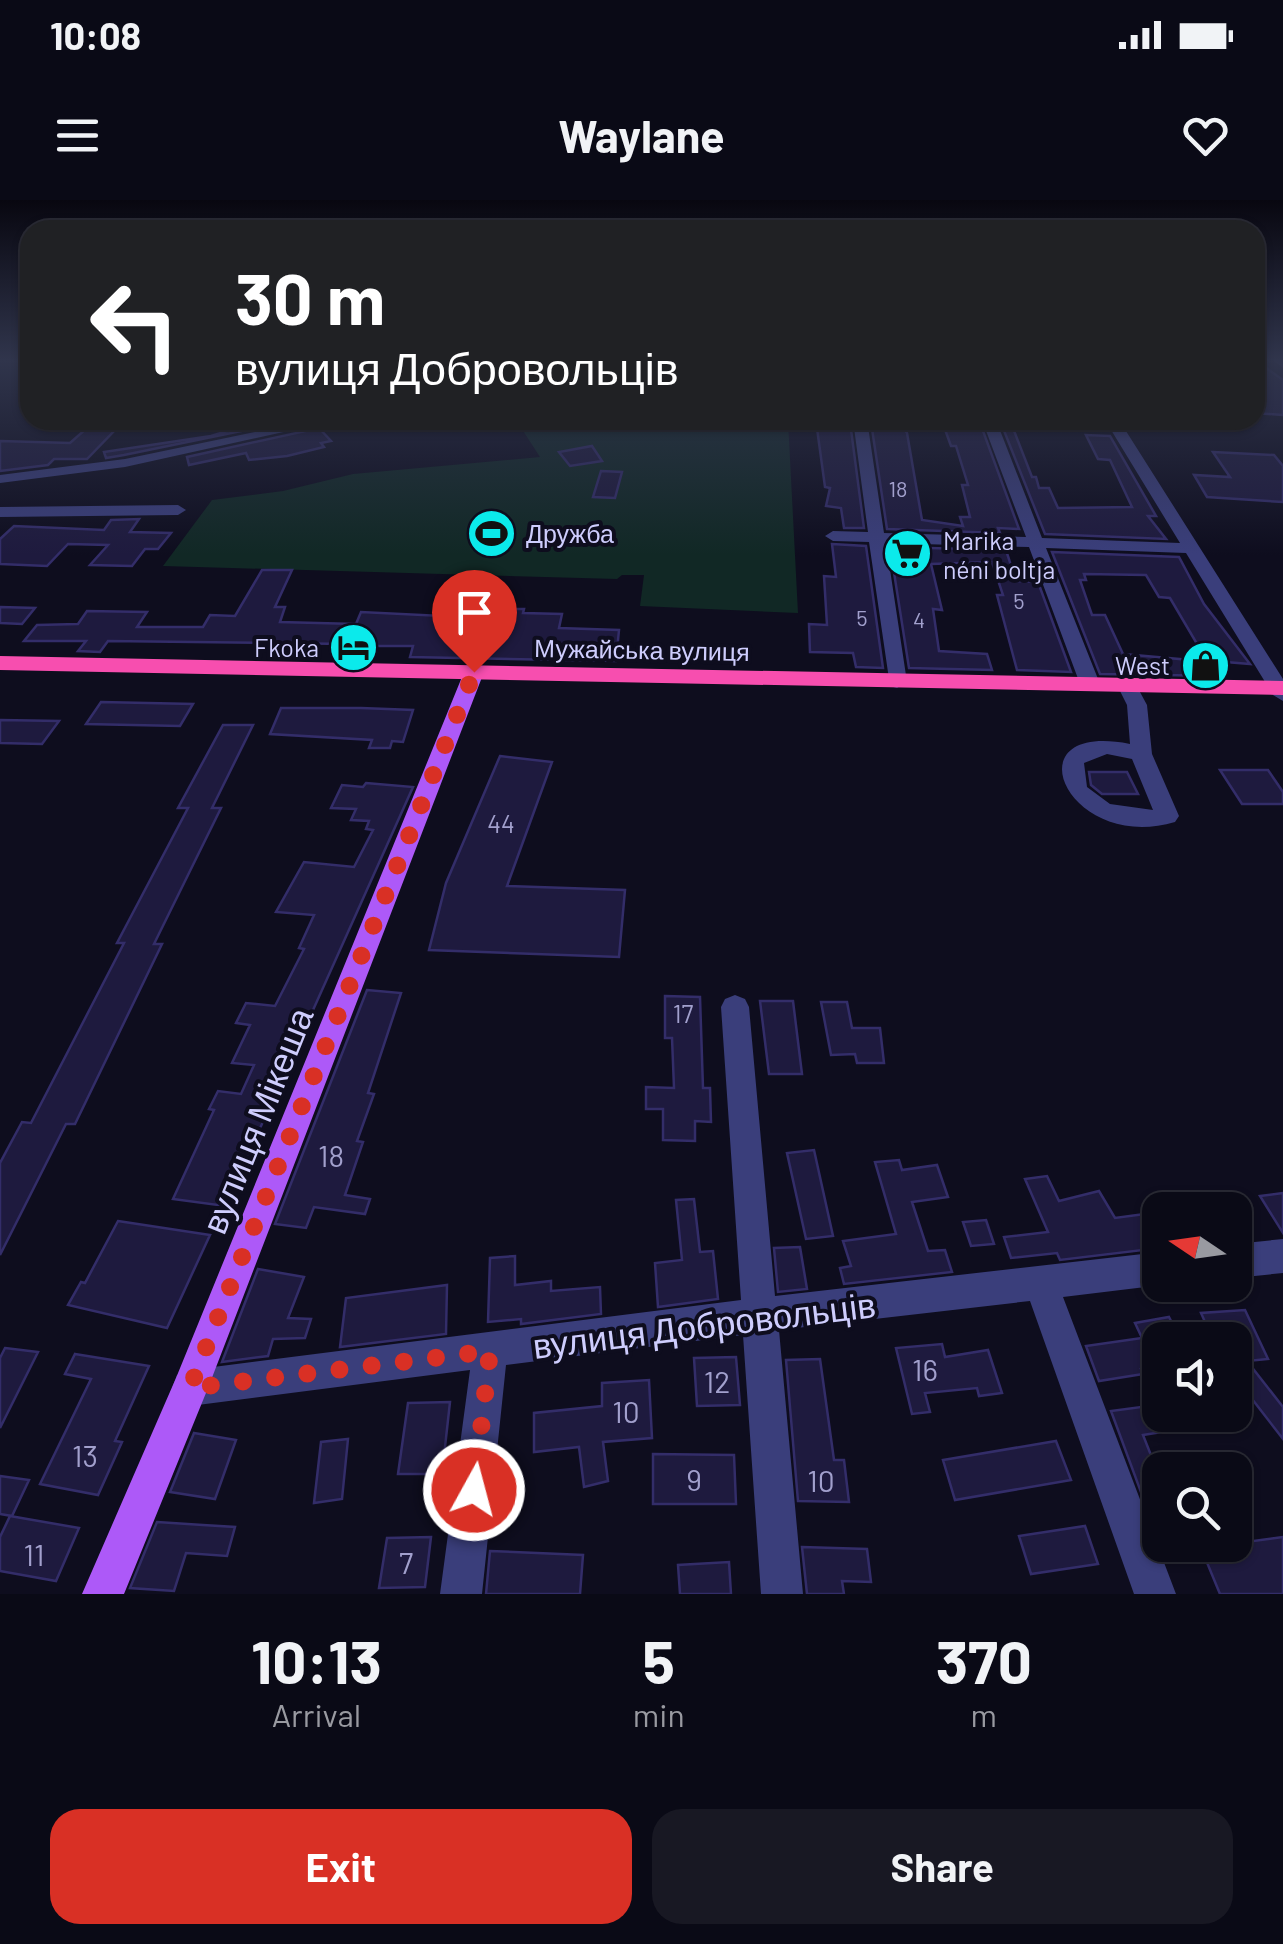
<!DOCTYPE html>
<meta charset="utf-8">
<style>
:root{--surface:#0a0a16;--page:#181823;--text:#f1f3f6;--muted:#999aa1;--line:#2a2b35;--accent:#d93025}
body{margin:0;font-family:Barlow,sans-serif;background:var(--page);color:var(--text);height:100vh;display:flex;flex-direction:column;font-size:38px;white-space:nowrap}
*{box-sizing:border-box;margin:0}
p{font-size:32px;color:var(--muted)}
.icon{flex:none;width:55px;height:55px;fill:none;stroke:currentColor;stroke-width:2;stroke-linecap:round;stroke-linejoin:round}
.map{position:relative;height:1394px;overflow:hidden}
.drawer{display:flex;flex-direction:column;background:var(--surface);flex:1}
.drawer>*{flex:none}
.hud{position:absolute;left:20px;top:20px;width:1245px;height:210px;border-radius:30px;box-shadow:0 2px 8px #0004,0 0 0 2px var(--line);background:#202124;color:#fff;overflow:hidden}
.needle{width:65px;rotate:283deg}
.fabs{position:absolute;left:1142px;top:992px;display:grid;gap:20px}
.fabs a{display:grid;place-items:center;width:110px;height:110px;border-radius:20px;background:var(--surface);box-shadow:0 2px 8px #0004,0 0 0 2px var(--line);font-size:50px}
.pin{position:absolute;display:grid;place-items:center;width:85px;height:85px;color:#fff;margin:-102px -42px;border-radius:50% 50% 50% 0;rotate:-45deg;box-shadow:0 0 10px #0007}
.pin .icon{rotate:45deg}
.me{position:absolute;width:110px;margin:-55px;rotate:7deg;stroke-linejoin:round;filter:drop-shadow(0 0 8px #0008)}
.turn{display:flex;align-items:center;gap:35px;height:210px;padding:0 50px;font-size:45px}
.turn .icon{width:130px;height:130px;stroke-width:2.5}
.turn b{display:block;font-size:70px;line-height:85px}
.eta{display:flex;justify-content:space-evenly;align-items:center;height:170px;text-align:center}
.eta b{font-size:60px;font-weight:700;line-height:70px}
.primary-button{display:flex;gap:20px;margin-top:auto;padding:20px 50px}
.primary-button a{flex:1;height:115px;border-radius:30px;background:var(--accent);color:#fff;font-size:40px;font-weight:700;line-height:115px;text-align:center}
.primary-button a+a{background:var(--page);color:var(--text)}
.status{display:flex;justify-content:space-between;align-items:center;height:70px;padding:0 50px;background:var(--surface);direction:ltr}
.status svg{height:28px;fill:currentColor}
header{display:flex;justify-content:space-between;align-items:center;height:130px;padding:0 50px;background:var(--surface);font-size:45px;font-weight:700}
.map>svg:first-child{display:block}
</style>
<div class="status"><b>10:08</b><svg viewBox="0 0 49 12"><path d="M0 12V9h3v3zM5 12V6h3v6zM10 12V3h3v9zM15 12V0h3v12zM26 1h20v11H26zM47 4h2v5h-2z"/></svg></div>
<header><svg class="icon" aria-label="menu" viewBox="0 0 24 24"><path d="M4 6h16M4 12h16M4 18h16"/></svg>Waylane<svg class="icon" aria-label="heart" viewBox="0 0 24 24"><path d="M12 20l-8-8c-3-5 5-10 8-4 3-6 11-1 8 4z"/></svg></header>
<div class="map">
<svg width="1283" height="1394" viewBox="0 0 1283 1394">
<rect width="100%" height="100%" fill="#0e0d1e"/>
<!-- green -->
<polygon fill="#112825" points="516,220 788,220 798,413 640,406 644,375 622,375 617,379 163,366 212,300 283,291 353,274 540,257"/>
<!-- building -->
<g fill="#1e1a3e" stroke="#332d69" stroke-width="2.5" fill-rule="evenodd">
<polygon points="1255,160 1283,180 1283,215 1255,213"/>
<polygon points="961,220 979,220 1019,329 998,328 1000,333 887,329 871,222 900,223 907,233 922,320 963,326 960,317 970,317 962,285 968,285 956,246 951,246 943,224 962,224"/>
<polygon points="816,221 850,222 864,328 844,328 841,308 826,306 830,288 825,287"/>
<polygon points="253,223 266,226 124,255 106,258 104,252 211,236"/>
<polygon points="1001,223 1011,223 1032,277 1036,277 1039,288 1049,288 1058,308 1132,307 1110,260 1098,259 1086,235 1110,236 1156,316 1148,316 1166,339 1045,334"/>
<polygon points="87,228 115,230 87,259 54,259 48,265 0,271 0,241 70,243"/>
<polygon points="319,228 331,241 321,243 324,247 287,256 249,260 246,253 189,265 187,257"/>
<polygon points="592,246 602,261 570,266 559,252"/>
<polygon points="1213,252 1274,255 1283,266 1283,302 1207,297 1194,275 1230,277"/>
<polygon points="601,271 622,272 615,298 593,297"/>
<polygon points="139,319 130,332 171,333 158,349 145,349 132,366 90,365 108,345 68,344 47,366 0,364 0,339 14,326 104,330 111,320"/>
<polygon points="832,344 866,346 883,468 856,467 853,453 810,452 809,424 827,425 824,376 836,377"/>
<polygon points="890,347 1006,350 1016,381 1038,382 1071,472 1017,470 997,395 1003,395 992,362 931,364 942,410 933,409 939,451 987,454 992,470 909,468"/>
<path d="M1052 352 1179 357 1204 404 1250 464 1213 461 1221 476 1100 474ZM1084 374 1146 375 1159 397 1170 398 1203 454H1188L1191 460 1123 454 1105 415H1092L1080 380H1086Z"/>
<polygon points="262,370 292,370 275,407 285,407 280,422 356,424 361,412 442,416 443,412 471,413 471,409 524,409 523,413 562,414 559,428 619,430 616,461 410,457 413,446 372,446 368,455 343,455 347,444 108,441 100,452 78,451 86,441 24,441 37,425 78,424 87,411 147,412 137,427 203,427 210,415 235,416"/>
<polygon points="0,407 35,408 22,424 0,423"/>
<polygon points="101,502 193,504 180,526 86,524"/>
<polygon points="281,508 361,508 413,510 403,542 392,541 390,548 369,548 372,540 270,534"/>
<polygon points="0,520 59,521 42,544 0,543"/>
<polygon points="223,525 253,525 212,608 221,608 154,744 162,744 75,924 66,924 0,1055 0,963 22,922 31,923 124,743 117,743 188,608 178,608"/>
<polygon points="500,556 552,562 507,686 625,690 619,757 429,750 446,683"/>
<polygon points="1220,570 1268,570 1283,592 1283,604 1242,604"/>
<polygon points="1089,572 1127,572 1138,594 1102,594 1091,585"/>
<polygon points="366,583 413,587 244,964 225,1006 173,999 214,910 209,909 218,891 241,894 254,865 232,863 250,825 236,823 246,803 275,806 304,749 299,748 314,715 276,712 304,662 354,667 373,630 366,629 369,621 351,620 356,609 331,608 342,585 363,587"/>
<polygon points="367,790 401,793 368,893 374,894 357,941 363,942 345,995 370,999 365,1014 314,1007 306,1028 275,1024"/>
<polygon points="665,796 700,797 703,888 710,888 711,922 695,921 695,941 663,940 663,909 646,909 646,887 674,888 672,838 665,838"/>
<polygon points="760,801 793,801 802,874 769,874"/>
<polygon points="821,802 847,802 852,828 880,828 884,863 857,863 855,854 831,855"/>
<polygon points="814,950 833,1036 806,1039 787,953"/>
<polygon points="899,960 902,970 937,965 948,997 912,1002 928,1051 945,1050 952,1072 844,1084 840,1068 851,1066 843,1041 896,1034 875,962"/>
<polygon points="1047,976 1059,1001 1099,991 1115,1018 1160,1012 1160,1048 1060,1060 1057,1053 1011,1058 1004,1037 1048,1032 1025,979"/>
<polygon points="1283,993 1283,1033 1260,996"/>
<polygon points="694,999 700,1052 713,1051 718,1099 658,1107 655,1063 682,1060 676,1000"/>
<polygon points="986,1020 994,1044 971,1046 963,1022"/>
<polygon points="118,1021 210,1035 167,1128 68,1105 81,1082 85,1083"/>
<polygon points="800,1047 807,1089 778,1092 774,1048"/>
<polygon points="515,1056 515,1085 551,1081 551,1091 600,1087 601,1114 521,1124 521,1119 488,1122 490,1058"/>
<polygon points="258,1069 304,1077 288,1118 311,1119 305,1138 273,1139 268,1156 222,1162"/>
<polygon points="447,1085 446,1134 340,1147 346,1098"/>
<polygon points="1245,1110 1268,1159 1247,1161 1283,1207 1283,1239 1235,1177 1235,1140 1213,1140 1201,1113"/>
<polygon points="1169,1117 1181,1140 1160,1140 1160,1174 1156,1166 1141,1169 1143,1174 1099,1181 1086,1146 1142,1138 1135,1123"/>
<polygon points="942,1144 945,1157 988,1150 1002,1193 979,1196 977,1188 925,1193 930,1212 912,1214 896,1148"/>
<polygon points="5,1148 38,1152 0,1228 0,1158"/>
<polygon points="75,1154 149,1166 115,1241 122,1242 98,1295 40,1284 91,1179 65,1174"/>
<polygon points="736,1157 740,1205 697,1206 694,1158"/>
<polygon points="820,1159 834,1260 844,1260 849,1302 798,1301 786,1160"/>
<polygon points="649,1180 652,1238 603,1242 608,1281 584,1287 579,1247 534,1252 534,1213 602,1206 602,1183"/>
<polygon points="450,1202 442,1274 398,1274 408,1203"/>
<polygon points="1156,1205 1168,1231 1143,1235 1160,1278 1160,1301 1145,1303 1111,1211"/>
<polygon points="194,1233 236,1240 215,1299 170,1292"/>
<polygon points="348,1239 342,1299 314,1303 321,1242"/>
<polygon points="1056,1241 1071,1280 955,1300 943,1260"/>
<polygon points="653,1254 734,1255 736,1304 653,1304"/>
<polygon points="0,1276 29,1280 12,1316 0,1314"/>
<polygon points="10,1316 79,1328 56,1381 0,1371 0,1337"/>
<polygon points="157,1322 203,1325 235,1327 227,1356 186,1353 174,1391 130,1388"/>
<polygon points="1085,1326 1098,1364 1031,1374 1019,1336"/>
<polygon points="431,1337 425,1387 379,1388 387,1338"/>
<polygon points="1283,1337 1283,1394 1220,1394 1201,1348"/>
<polygon points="802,1347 867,1349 871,1382 842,1381 844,1394 807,1394"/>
<polygon points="490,1351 583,1355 580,1394 486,1394"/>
<polygon points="729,1362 731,1394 680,1394 678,1365"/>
</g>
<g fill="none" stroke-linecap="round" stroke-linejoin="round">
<!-- minor -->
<g fill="#3a3e7b" fill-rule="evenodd">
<polygon points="1273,160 1283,160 1283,168"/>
<polygon points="312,220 338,220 125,267 0,283 0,275 125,259"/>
<polygon points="853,220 867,220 884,333 1026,337 982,220 996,220 1042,338 1180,343 1105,220 1119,220 1283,479 1283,501 1273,495 1186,353 1046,348 1100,484 1090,490 1080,484 1029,347 886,343 907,482 897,488 890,486 869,342 833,341 825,336 833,331 868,332"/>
<polygon points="0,307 178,305 186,310 178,315 0,317"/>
<path d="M1127 479 1134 481 1147 505 1152 554 1179 616 1175 622C1067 654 1008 520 1130 544L1127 505 1117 485ZM1107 554 1132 559 1153 610 1110 604 1087 587 1084 563Z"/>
<polygon points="735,795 745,799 749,807 775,1096 1160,1052 1162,1085 1063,1097 1176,1394 1134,1394 1030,1101 779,1130 803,1394 761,1394 743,1135 506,1165 482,1394 440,1394 470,1170 190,1206 177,1201 172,1188 177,1175 190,1170 741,1100 721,807 725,799"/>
<polygon points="1283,1039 1283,1073 1235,1078 1235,1044"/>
</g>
<!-- major -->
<polygon fill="#ad59f8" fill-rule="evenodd" points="474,466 484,472 208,1188 124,1394 82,1394 176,1178 464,472"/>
<!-- highway -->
<polygon fill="#f74eaf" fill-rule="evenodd" points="0,456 1283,481 1283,495 0,470"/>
</g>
<!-- sky -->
<linearGradient id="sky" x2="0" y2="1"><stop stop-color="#080710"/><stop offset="0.45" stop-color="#30354c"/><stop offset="1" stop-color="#30354c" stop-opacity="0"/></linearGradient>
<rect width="1283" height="355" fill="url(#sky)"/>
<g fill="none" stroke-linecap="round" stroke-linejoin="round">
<!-- route -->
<polyline stroke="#d93025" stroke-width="18" stroke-dasharray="0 32.4" points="474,1290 490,1151 190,1188 474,472"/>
</g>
<!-- icons -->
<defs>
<symbol id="stadium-disc" viewBox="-11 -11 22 22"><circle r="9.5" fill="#0beaeb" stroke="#0e0d1e"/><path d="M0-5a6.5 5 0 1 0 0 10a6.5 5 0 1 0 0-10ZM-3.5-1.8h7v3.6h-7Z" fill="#111"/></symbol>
<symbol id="supermarket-disc" viewBox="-11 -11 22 22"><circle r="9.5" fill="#0beaeb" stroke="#0e0d1e"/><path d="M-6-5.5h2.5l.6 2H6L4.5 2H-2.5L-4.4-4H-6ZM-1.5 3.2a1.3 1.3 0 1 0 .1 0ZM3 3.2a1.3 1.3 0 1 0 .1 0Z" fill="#111"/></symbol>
<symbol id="hotel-disc" viewBox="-11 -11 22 22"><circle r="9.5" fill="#0beaeb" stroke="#0e0d1e"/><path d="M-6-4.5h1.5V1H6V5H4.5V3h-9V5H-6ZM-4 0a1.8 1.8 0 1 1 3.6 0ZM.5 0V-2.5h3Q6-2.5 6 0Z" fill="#111"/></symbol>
<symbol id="shop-disc" viewBox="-11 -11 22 22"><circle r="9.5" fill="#0beaeb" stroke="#0e0d1e"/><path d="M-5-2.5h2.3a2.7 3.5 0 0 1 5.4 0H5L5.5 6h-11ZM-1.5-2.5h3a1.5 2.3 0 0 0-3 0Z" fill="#111"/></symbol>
</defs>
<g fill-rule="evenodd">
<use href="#stadium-disc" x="464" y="306" width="55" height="55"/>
<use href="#supermarket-disc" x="880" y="326" width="55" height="55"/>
<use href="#hotel-disc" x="326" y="420" width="55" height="55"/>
<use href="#shop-disc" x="1178" y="438" width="55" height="55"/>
</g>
<g text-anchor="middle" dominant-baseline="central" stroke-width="8" stroke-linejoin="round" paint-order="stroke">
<!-- far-number labels -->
<g font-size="22" fill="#a2a0cd">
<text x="898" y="288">18</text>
<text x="1019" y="400">5</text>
<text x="862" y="417">5</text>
<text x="919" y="419">4</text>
</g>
<!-- far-poi labels -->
<g font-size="25" fill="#cecdfd" stroke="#0e0d1e" text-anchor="start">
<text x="526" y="333">Дружба</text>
<text x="943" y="340">Marika<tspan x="943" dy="29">néni boltja</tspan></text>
<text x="319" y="447" text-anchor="end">Fkoka</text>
<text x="1170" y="465" text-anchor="end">West</text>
</g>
<!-- far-street labels -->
<g font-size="25" fill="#cecdfd" stroke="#0e0d1e">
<text transform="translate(642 449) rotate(1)">Мужайська вулиця</text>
</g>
<!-- number labels -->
<g font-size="25" fill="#a2a0cd">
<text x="501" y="623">44</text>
<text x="683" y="813">17</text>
</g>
<!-- near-number labels -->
<g font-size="30" fill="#a2a0cd">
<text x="331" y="955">18</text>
<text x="925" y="1169">16</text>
<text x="717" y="1181">12</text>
<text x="626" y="1211">10</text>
<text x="85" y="1255">13</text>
<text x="694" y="1279">9</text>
<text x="821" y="1280">10</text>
<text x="34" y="1354">11</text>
<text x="406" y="1362">7</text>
</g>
<!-- near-street labels -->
<g font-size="35" fill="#cecdfd" stroke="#0e0d1e">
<text transform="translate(256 920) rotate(-68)">вулиця Мікеша</text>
<text transform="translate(704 1124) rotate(-7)">вулиця Добровольців</text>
</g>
</g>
</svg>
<div class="fabs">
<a><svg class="needle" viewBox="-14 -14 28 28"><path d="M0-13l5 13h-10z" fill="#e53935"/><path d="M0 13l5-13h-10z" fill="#999aa1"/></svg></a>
<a><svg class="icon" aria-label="sound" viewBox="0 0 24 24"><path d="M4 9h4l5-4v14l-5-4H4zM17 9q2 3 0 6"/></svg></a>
<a><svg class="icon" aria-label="search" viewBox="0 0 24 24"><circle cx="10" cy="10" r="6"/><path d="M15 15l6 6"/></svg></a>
</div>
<div class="pin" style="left:474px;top:472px;background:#d93025"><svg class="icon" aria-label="arrive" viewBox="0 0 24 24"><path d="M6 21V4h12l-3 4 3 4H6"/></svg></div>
<svg class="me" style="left:474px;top:1290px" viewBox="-20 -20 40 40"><circle r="17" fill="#d93025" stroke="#fff" stroke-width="3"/><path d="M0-11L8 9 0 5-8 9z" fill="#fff"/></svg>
<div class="hud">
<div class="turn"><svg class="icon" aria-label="left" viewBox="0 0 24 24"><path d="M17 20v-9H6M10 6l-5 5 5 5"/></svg><div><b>30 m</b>вулиця Добровольців</div></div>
</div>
</div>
<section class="drawer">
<div class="eta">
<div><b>10:13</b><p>Arrival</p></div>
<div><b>5</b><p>min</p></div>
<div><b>370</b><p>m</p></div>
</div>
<div class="primary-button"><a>Exit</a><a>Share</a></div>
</section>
